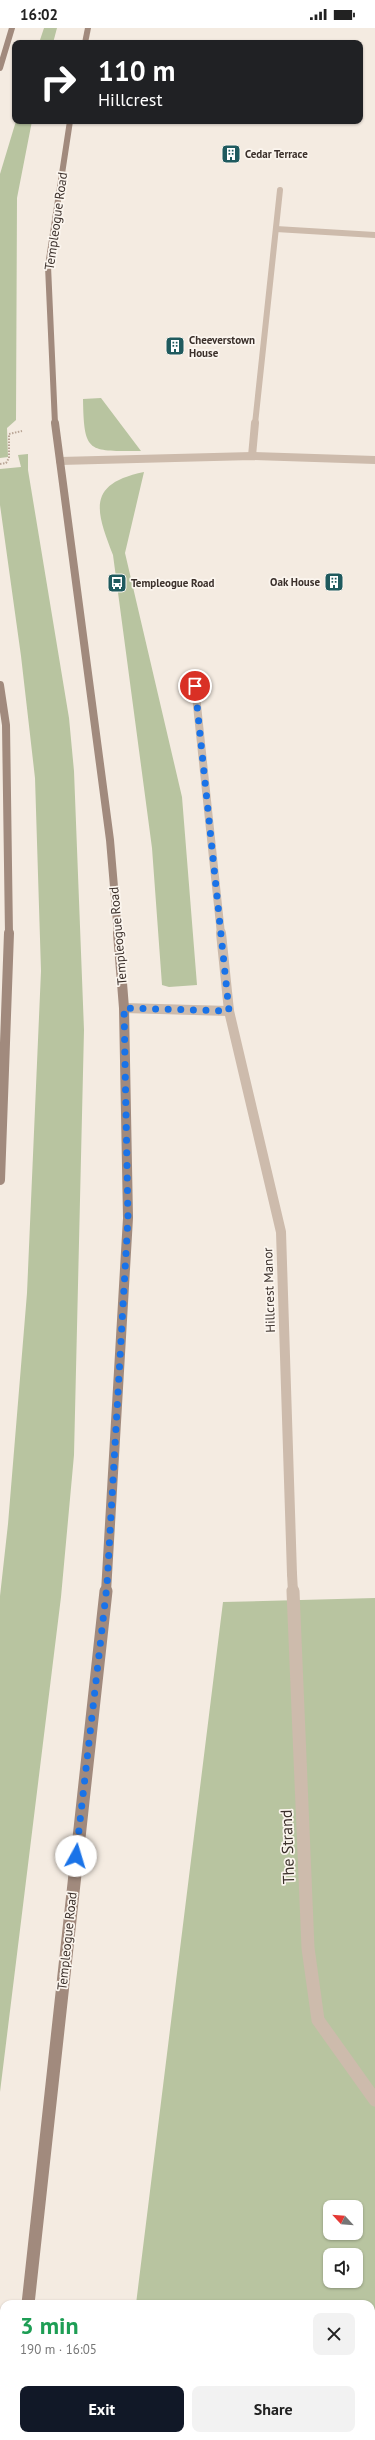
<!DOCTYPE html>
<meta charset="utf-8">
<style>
:root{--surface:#fff;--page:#f2f2f2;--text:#222;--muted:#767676;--accent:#111827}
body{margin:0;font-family:"PT Sans",sans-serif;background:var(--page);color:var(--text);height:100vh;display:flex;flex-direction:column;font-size:15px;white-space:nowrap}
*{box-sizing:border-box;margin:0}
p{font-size:13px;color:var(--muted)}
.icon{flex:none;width:22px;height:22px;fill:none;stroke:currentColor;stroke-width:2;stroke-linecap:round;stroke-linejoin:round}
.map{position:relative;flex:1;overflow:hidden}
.details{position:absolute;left:0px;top:2272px;width:375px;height:140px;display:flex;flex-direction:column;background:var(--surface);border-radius:12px 12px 0 0;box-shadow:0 1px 3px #0004}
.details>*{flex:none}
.guide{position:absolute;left:12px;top:12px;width:351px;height:84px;border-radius:8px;box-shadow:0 1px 3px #0004;background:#202124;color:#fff;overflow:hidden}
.needle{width:26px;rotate:296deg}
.controls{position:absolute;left:323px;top:2172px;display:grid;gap:8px}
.controls a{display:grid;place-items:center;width:40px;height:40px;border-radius:8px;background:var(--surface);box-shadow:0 1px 3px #0004;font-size:20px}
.pin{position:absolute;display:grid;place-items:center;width:34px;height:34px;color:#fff;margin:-17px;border:2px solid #fff;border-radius:50%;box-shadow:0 1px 4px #0007}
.me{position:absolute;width:44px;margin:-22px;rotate:6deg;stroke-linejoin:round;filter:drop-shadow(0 0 3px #0008)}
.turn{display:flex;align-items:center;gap:14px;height:84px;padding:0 20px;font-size:18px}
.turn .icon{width:52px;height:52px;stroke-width:2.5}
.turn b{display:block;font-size:28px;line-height:34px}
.round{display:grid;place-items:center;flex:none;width:42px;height:42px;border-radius:8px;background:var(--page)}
.head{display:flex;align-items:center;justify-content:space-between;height:68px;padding:0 20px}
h1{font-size:24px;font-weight:600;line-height:30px;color:#1e9e55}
.action{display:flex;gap:8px;margin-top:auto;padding:8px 20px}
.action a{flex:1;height:46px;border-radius:8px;background:var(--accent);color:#fff;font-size:16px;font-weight:600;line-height:46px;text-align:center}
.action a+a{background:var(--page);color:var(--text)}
.status{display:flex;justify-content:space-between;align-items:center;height:28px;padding:0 20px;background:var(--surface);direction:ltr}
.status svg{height:11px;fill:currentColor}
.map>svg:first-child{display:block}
</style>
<div class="status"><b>16:02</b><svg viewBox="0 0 49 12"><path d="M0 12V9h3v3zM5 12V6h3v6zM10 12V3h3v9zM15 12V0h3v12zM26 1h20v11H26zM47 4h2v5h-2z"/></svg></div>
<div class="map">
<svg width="375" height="2412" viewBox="0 0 375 2412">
<rect width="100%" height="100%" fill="#f4ebe1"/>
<!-- green -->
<g fill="#b8c4a0" fill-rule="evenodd">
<polygon points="44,0 57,0 53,15 39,15"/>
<polygon points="16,93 32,93 17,170 16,392 7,400 8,429 0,430 0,146"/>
<path d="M101 370 141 423C88 423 84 426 83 371Z"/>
<polygon points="28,426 28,442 69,690 74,743 84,1002 74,1427 61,1569 0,2064 0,1568 8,1496 27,1265 41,943 35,750 21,628 0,477 0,441 21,439 18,427"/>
<path d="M144 444 125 525 182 769 197 957 169 959 162 957 152 820 113 527C96 483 86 456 144 444Z"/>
<path d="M375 1570V2412H128V2408H371V2276H136L223 1574ZM330 2179H356V2205H330ZM330 2227H356V2253H330Z"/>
</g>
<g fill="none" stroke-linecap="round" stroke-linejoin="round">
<!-- path -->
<polyline stroke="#b9a596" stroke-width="2" stroke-dasharray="1.5 1.5" stroke-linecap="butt" points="0,436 6,435 9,430 9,406 22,403"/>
<!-- service-far3 -->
<g stroke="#cdbbac" stroke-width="6">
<polyline points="276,201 375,207"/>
<polyline points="255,396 280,162"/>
</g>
<!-- service-far2 -->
<g stroke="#cdbbac" stroke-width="8">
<polyline points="252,428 255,395"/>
<polyline points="60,433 252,428 375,432"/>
</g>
<!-- service-far1 -->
<polyline stroke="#cdbbac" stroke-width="10" points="292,1546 293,1564"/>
<!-- service -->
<polyline stroke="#cdbbac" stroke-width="13" points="293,1563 308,1920 318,1992 375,2072"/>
<!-- minor-far1 -->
<polyline stroke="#cdbbac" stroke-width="8" points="195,658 221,906"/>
<!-- minor -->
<g stroke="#cdbbac" stroke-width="10">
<polyline points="221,905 229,983 281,1204 292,1546"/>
<polyline points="124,980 229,983"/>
</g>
<!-- secondary-far3 -->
<g stroke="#a18a7d" stroke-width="6">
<polyline points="85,15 88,0"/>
<polyline points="0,40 12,0"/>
<polyline points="55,396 48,238 70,93"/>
</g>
<!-- secondary-far2 -->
<g stroke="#a18a7d" stroke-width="8">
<polyline points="55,395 110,812 118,906"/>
<polyline points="0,657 6,697 9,906"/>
</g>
<!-- secondary-far1 -->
<g stroke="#a18a7d" stroke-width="10">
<polyline points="0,1152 9,905"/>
<polyline points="106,1564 128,1190 124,980 118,905"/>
</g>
<!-- secondary -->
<g stroke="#a18a7d" stroke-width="13">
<polyline points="28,2276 106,1563"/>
<polyline points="14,2408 14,2412"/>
</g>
</g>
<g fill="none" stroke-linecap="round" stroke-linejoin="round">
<!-- route -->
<polyline stroke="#1a73e8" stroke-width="7" stroke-dasharray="0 12.6" points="76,1828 107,1557 128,1190 124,980 229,983 195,658"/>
</g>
<!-- icons -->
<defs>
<symbol id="building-square" viewBox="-11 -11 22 22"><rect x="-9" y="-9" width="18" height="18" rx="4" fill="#1f5a5e" stroke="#fbf5ee"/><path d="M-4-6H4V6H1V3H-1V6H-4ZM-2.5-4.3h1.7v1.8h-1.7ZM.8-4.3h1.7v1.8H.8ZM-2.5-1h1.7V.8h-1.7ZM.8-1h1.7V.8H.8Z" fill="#fff"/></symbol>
<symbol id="bus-square" viewBox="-11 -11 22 22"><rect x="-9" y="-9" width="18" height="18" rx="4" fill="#1f5a5e" stroke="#fbf5ee"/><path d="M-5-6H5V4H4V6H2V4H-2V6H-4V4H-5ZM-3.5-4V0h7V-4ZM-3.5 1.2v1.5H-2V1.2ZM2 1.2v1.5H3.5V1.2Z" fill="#fff"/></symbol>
</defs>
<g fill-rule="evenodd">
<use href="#building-square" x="220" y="115" width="22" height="22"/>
<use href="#building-square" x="164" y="307" width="22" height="22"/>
<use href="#building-square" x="323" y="543" width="22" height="22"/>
<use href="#bus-square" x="106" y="544" width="22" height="22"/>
</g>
<g text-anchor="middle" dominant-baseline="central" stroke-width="3.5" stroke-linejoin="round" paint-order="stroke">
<!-- far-poi labels -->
<g font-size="11" font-weight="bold" fill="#3b302b" stroke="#fbf5ee" text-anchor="start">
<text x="245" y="126">Cedar Terrace</text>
<text x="189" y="312">Cheeverstown<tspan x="189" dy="13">House</tspan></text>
<text x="320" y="554" text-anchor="end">Oak House</text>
<text x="131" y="555">Templeogue Road</text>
</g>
<!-- street labels -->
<g font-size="13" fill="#3b302b" stroke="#fbf5ee">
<text transform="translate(56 193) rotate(-82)">Templeogue Road</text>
<text transform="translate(118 908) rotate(-95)">Templeogue Road</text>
<text transform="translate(269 1262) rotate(-92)">Hillcrest Manor</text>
<text transform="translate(67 1913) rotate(-84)">Templeogue Road</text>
</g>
<!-- near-street labels -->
<g font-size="16" fill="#3b302b" stroke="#fbf5ee">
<text transform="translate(287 1819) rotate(-92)">The Strand</text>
</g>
</g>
</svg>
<div class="controls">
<a><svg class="needle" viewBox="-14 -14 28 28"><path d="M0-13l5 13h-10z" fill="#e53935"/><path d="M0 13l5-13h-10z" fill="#767676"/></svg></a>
<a><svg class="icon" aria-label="sound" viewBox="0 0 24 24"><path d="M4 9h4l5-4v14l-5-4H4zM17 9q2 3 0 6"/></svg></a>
</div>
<div class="pin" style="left:195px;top:658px;background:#d93025"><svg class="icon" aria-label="arrive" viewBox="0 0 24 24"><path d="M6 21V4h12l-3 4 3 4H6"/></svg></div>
<svg class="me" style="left:76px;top:1828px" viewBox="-20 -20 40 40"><circle r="19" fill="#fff"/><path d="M0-13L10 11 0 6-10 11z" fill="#1a73e8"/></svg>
<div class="guide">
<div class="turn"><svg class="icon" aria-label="right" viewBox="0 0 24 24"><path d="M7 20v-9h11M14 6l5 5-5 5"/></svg><div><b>110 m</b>Hillcrest</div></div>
</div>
<section class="details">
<div class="head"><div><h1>3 min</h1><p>190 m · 16:05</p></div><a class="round"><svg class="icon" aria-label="close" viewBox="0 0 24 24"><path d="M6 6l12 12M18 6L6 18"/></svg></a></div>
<div class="action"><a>Exit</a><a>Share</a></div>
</section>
</div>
